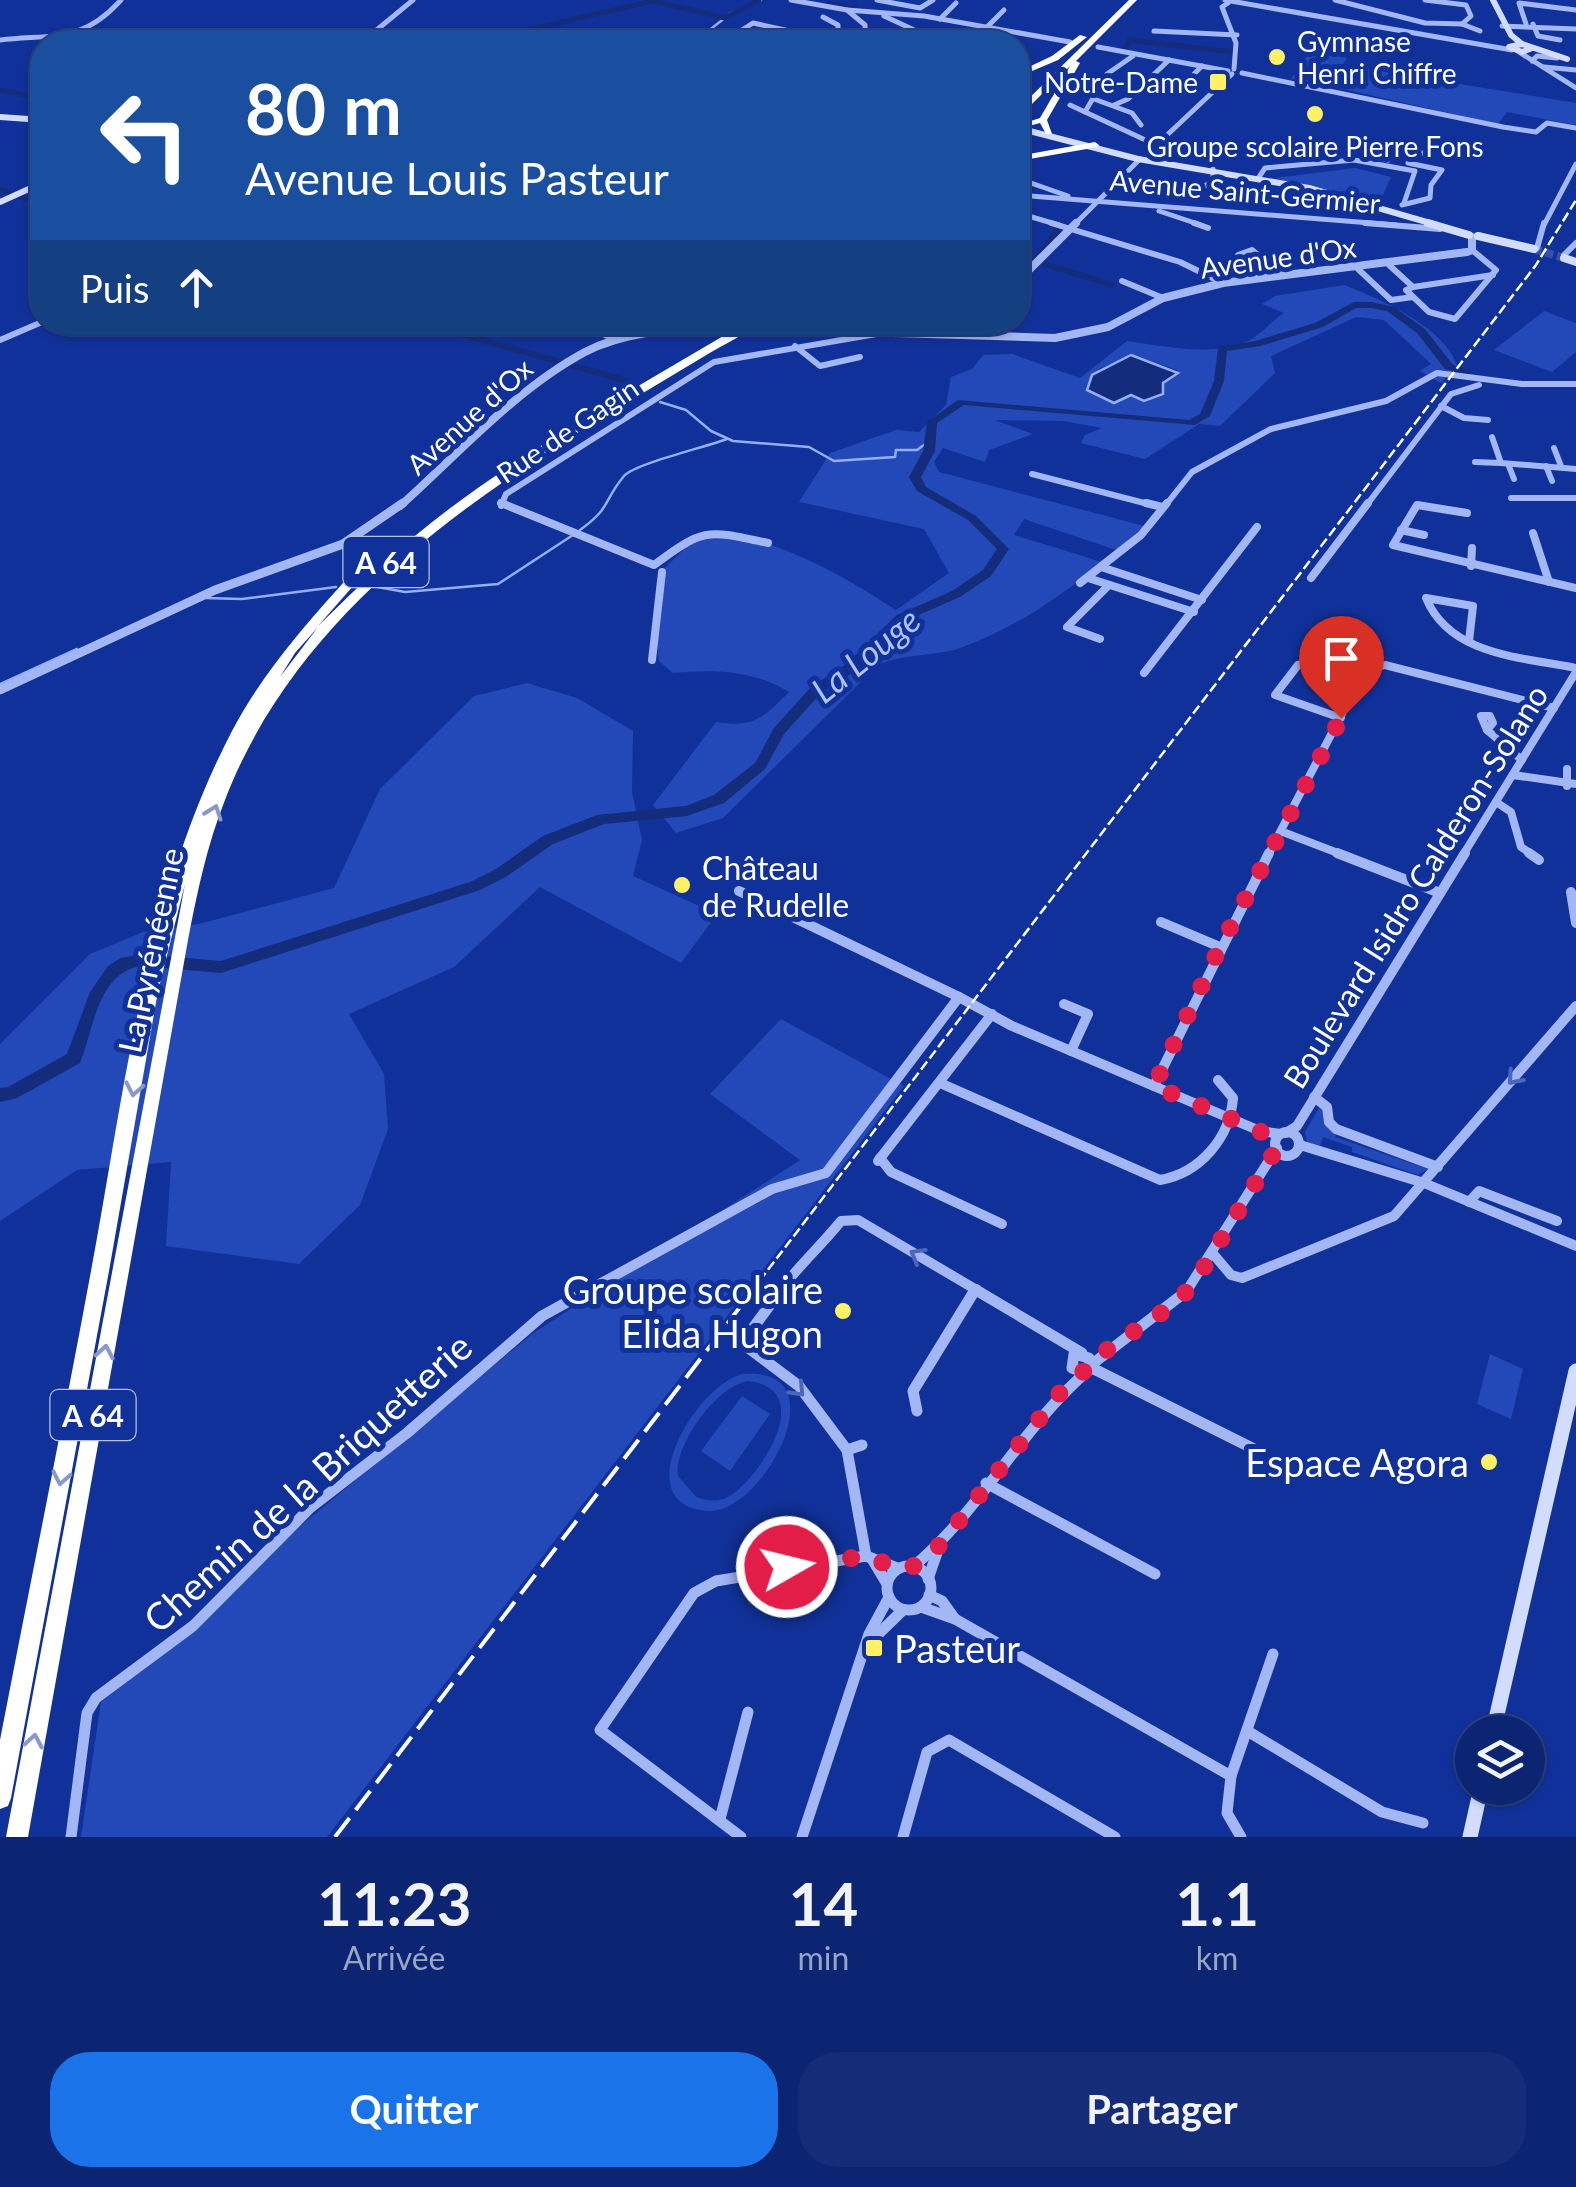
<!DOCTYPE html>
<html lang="fr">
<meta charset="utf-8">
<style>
:root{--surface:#0c2573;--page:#152d78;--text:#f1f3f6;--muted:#9aa5c4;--line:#2c4285;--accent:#1a73e8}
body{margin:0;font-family:Lato,sans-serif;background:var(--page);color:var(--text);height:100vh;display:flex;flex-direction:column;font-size:38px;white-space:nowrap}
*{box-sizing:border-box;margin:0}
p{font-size:32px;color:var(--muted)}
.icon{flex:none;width:55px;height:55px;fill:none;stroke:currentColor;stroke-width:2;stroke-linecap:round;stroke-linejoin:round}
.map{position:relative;height:1837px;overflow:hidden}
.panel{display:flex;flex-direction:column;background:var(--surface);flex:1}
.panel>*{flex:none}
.top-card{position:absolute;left:30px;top:30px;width:1000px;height:305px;border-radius:40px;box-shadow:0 2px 8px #0004,0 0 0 2px var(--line);background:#1a4fa0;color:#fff;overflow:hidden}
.tools{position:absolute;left:1455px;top:1715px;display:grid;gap:20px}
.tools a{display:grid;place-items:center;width:90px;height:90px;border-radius:50%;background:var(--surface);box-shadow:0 2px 8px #0004,0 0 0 2px var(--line);font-size:50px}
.pin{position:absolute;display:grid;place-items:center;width:85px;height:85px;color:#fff;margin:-102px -42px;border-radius:50% 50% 50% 0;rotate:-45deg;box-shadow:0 0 10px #0007}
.pin .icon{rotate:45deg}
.me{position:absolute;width:110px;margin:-55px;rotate:82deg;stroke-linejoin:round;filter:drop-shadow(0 0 8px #0008)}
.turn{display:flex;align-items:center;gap:35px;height:210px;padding:0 50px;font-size:45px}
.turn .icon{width:130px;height:130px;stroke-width:2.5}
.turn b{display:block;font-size:70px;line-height:85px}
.then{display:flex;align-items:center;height:95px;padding:0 50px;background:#0003;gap:20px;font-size:38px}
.eta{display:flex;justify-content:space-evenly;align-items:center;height:170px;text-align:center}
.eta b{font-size:60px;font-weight:700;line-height:70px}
.cta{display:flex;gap:20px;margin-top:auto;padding:20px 50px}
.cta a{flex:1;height:115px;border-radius:40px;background:var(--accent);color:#fff;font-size:40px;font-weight:700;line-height:115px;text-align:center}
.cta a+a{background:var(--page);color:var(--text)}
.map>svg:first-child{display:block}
</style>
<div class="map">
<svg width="1576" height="1837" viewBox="0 0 1576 1837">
<rect width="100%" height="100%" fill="#103199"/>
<!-- green -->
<g fill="#2348b8" fill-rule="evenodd">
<polygon points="1310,51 1347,58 1329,86 1291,79"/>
<polygon points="1349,66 1576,103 1576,125 1507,112 1498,124 1334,87"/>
<polygon points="1355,168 1391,177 1378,206 1275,178"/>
<path d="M1344 285C1380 299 1445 327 1457 366L1441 383 1420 371 1431 364 1384 320 1356 317 1271 356 1275 373 1220 426 1199 424 1145 459 1081 443 1085 435 1102 428 1063 421 994 420 1033 434 989 450 985 462 943 448 934 462 939 472 1144 526 1116 550 1024 519 1014 535 1102 562C1059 598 1016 627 963 647 935 657 905 653 878 665L723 818 676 833 653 805 716 722C754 728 763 718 789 692 753 670 715 669 673 673L659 661 657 644 665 568 700 533C770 533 838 572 896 610L949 573 924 529 799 502 830 453 896 430 919 432 946 405 951 377 972 369 983 355 1012 354 1080 378 1127 341C1165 346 1227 361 1260 333 1268 327 1274 319 1284 313L1262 304 1275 296ZM1136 356 1177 370 1176 376C1132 398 1138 402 1087 387L1100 368Z"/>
<polygon points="1544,311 1576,323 1576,352 1552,372 1494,350"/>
<polygon points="527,683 577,698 633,731 632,792 642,840 633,876 717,914 681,963 540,887 454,967 349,1014 384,1074 388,1129 360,1205 299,1264 166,1246 171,1162 77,1170 0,1221 0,1044 90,954 143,932 199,924 334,888 380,789 474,696"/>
<polygon points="781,1019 904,1086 327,1837 81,1837 101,1702 174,1646 298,1528 532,1334 800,1160 710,1094"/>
<polygon points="1320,1106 1338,1132 1335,1137 1428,1169 1418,1175 1352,1152 1352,1147 1323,1137 1320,1146 1307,1142 1305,1132"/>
<polygon points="1490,1354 1523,1369 1511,1419 1477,1404"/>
<path d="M743 1374C842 1367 763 1512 710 1511 623 1508 696 1384 743 1374ZM748 1381C821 1389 755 1485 726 1498 716 1502 706 1501 696 1497L678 1476C674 1444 717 1386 748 1381Z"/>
<polygon points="742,1396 770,1414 730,1471 701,1451"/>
</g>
<!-- water -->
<polygon fill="#142c7c" stroke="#94aef8" stroke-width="2.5" points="1131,355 1178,373 1163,383 1163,394 1144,401 1131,395 1114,403 1087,390 1092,375"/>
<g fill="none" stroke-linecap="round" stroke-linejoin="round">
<!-- stream -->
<g stroke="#94aef8" stroke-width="2.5">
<polyline points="694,42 730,14 761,0"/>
<polyline points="660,402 686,410 711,431 733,441 809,447 834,461 895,457 896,450 917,450 928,442"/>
<path d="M580 530C612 507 603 501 624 476 634 464 706 447 727 439"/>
<polyline points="372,586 405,592 498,584 573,535"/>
<polyline points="204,598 242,599 336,587"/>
<polyline points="0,684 77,649"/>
</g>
<!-- canal-far1 -->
<g stroke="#142c7c" stroke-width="5">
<polyline points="828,4 855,8"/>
<polyline points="507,36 532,42"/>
<polyline points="139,42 155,34 315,42"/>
<polyline points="417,42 523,31 653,1 725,18 759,0"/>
<polyline points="1119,50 1125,50 1129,40 1234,52"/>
<polyline points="0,90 33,97 42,92"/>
<polyline points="0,189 42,205"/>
</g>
<!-- canal -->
<g stroke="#142c7c" stroke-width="6">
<polyline points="1036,259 1060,227 1054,226"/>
<polyline points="1045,264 1112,285"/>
<polyline points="419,322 627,381"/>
</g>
<!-- river -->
<path fill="#142c7c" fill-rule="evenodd" d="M1354 302H1371L1394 307 1425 329 1453 365 1472 372 1467 375 1445 369 1417 333 1387 311 1371 308H1356L1323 327 1260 346 1227 351 1224 381 1210 416 1195 425 964 405 937 423 935 451 921 477 926 487 976 516 1009 549 991 576 960 597 905 621 855 671 821 693 784 734 765 769 724 803 687 816 604 824 553 844 506 877 480 890 221 973 141 966C97 973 94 1029 80 1063L17 1098 0 1102V1088L8 1087 67 1054 90 992 108 966 121 958 141 954 221 961 470 882 496 869 543 836 597 815 686 806 714 795 755 763 774 728 811 687 845 665 897 615 952 591 983 570 997 549 968 520 917 491 909 477 923 451 927 422 958 400 1189 420 1200 414 1214 381 1218 347 1255 341 1315 323Z"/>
<!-- secondary-tunnel -->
<polyline stroke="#3450a8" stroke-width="8" stroke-dasharray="8 4" stroke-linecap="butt" points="1534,249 1564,258"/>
<!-- minor-far4 -->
<g stroke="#a2b7f4" stroke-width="5">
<polyline points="877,0 920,8 933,0"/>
<polyline points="1335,0 1425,23 1462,24 1471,16 1466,5 1425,0"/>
<polyline points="847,10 924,16 1070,42"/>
<polyline points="884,16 940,42"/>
<polyline points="823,17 838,25 838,42"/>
<polyline points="940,19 956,3"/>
<polyline points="1462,24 1480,31"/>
<polyline points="1526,24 1519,3 1576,10"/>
<polyline points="1533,24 1538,36 1560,40"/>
<polyline points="1502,26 1576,29"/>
<polyline points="987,27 1004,10"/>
<polyline points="1154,31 1237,35"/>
<path d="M0 40C55 34 82 43 121 0"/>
<polyline points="723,42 753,23 799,33 800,40"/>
<polyline points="764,42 800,40"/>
<polyline points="1098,47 1228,71"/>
<polyline points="1519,52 1576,88"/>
<polyline points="1532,61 1537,56 1557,58"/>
<polyline points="1544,67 1576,70"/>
<polyline points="1242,73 1503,127 1536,132 1547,123 1576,128"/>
<polyline points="1176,92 1202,66"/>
<polyline points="1094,99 1132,113 1141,125"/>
<polyline points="1070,105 1154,144"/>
<polyline points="1114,105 1128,99 1169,60"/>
<polyline points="1085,112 1107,74 1133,56"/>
<polyline points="1364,141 1387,145"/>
<polyline points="1381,158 1368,153 1383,154"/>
<polyline points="1388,160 1381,158 1387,145 1427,154"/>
<polyline points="1259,177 1265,168 1354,160 1415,171 1404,203"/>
<polyline points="1175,181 1203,187 1213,181 1213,169"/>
<polyline points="1028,182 1068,196"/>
<polyline points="1018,195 1396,225"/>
<polyline points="1402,205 1430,198 1431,185 1442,170 1408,163"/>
<polyline points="1159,211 1201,225"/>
<polyline points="1018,213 1059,225"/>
<polyline points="1544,225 1576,164"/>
</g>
<!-- minor-far3 -->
<g stroke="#a2b7f4" stroke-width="6">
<polyline points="1051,223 1180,262 1223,283"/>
<polyline points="1194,223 1208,228"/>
<polyline points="1365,223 1440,229"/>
<polyline points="1537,248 1544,223"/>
<polyline points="1564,255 1576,243"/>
<polyline points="1261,262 1238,255 1252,250 1283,276"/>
<polyline points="1389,265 1413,287 1406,290 1429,312 1455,319 1496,270 1472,250"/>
<polyline points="1358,269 1391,300 1413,297"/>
<polyline points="1122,281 1163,298"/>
<polyline points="1413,287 1493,275"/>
<polyline points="551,322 650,330"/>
<polyline points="588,327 616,340"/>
<polyline points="0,340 42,322"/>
<polyline points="795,346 820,366 860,357"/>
<polyline points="1441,406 1464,418 1488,420"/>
<polyline points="1492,437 1501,463 1576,469"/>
<polyline points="1554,448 1561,466"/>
<polyline points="1475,462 1501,463"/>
<polyline points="1508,464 1514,479"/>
<polyline points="1546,466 1552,481"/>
<polyline points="1032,474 1156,506"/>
<polyline points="1511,498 1576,498"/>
<polyline points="501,506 506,494 714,362 882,333"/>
<polyline points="1165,506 1192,472 1271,429 1386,401 1437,373 1522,384 1576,384"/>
<polyline points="1366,506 1451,394 1479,385"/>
<polyline points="1417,506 1420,506"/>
</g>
<!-- minor-far2 -->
<g stroke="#a2b7f4" stroke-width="8">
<path d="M501 503 654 565C705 527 707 530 768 543"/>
<polyline points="1146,503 1162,507"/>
<polyline points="1467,513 1417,505 1393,545 1576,588"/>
<polyline points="1401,530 1424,535"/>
<polyline points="1533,533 1549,582"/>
<polyline points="1471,566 1472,548"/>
<polyline points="1101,567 1202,600"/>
<polyline points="1088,578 1194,612"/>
<polyline points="1311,578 1368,503"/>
<polyline points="1080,583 1141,535 1167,503"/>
<polyline points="1100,639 1067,627 1109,585"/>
<path d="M1469 641 1473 606 1426 598C1450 656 1522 657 1576 668"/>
<polyline points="1350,648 1371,655 1381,665"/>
<polyline points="652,660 662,572"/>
<polyline points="1144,673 1257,527"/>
<polygon points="1481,716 1490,716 1493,723 1487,730"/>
<polyline points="1341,718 1275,695 1298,665 1312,662 1331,671 1332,683 1354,690"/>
<polyline points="1487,730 1522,760"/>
<polyline points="1567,769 1567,786"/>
<polyline points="1513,775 1576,784"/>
<polyline points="1496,802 1511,812 1521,847 1533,855"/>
<polyline points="1283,832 1343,855"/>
<polyline points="1268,855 1366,668 1385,665 1554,708"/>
<polyline points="1463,855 1576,672"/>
</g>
<!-- minor-far1 -->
<g stroke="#a2b7f4" stroke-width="10">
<polyline points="1337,853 1440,893"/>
<polyline points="1529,853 1539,860"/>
<polyline points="739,891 959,997"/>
<polyline points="1571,892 1576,923"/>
<polyline points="1161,922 1220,947"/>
<polyline points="1064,1004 1088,1014 1071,1051"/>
<path d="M940 1083 1160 1180C1200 1173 1230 1138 1233 1098L1218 1080"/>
<polyline points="1154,1086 1269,853"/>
<polyline points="1314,1097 1327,1107 1329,1122 1336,1129 1438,1167"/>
<circle cx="1287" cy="1144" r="12"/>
<polyline points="1286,1133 1297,1126 1465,853"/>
<polyline points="1300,1145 1424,1183 1576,1246"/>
<polyline points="880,1158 891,1172 1002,1224"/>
<polyline points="878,1161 992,1014"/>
<polyline points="1469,1202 1479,1191 1557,1221"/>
<polyline points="1214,1255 1231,1275 1242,1278 1394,1216 1576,1006"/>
<polyline points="585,1292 772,1189 826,1173 959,997 1012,1026 1260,1131 1280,1134"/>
<path d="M779 1292C799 1265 820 1247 841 1221L858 1220 980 1292"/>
<polyline points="974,1292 976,1289"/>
<polyline points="1186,1292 1277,1148"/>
</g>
<!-- minor -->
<g stroke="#a2b7f4" stroke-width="11">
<polyline points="781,1290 742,1343 799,1386 847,1450"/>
<polyline points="976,1290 1082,1353"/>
<polyline points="1091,1365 1188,1290"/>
<polyline points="1090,1367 1264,1454"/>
<polyline points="917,1411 913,1391 975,1290"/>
<polyline points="862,1445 847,1450 866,1556"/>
<polyline points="986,1483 1155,1574"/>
<polyline points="872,1559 887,1584"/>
<path d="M914 1566C982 1509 1022 1426 1090 1369L1089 1358 1074 1354 1072 1368 1083 1372"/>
<circle cx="909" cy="1588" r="22"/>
<polyline points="928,1579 939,1547"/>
<polyline points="929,1595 942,1601 955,1619"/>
<polyline points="921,1607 955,1619 1231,1776 1227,1813 1241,1837"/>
<polyline points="867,1645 903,1610"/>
<polyline points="1249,1732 1382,1812 1423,1823"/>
<polyline points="1231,1776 1273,1654"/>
<polyline points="720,1819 748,1712"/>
<polyline points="71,1837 87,1713 96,1698 193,1626 310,1508 407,1433 542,1316 589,1290"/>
<polyline points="741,1837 600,1730 694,1593 716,1581 866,1556 897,1568"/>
<polyline points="802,1837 869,1634 889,1597"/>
<polyline points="903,1837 927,1752 949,1740 1115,1837"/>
</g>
<!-- tertiary-far2 -->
<g stroke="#a2b7f4" stroke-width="5">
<polyline points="791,0 847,10 865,25 866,42"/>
<polyline points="1225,0 1512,50"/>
<polyline points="1228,3 1222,7 1236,43 1234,69"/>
<polyline points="362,42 413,0"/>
<polyline points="1149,152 1232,74"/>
<polyline points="1074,225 1140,159"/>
</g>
<!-- tertiary-far1 -->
<g stroke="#a2b7f4" stroke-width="8">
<polyline points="1018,281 1076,223"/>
<polyline points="765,329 1055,338 1108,327 1163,298 1223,283 1467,252 1472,250 1472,237"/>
<polyline points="896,333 914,322"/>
<path d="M400 506C458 454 516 389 585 352 623 332 671 329 713 327"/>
</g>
<!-- tertiary -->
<polyline stroke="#a2b7f4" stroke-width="9" points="0,690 215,590 343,544 403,503"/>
<!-- secondary-far2 -->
<g stroke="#d2dcfd" stroke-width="6">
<polyline points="1493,0 1511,35 1522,44"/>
<polyline points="1532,48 1522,52 1509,47 1522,44 1567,59"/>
<polyline points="0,117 42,120"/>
<polyline points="1018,128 1138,159 1309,188 1437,225"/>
<polyline points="0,202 42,183"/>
</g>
<!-- secondary-far1 -->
<g stroke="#d2dcfd" stroke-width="8">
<polyline points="1428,223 1469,235"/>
<polyline points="1478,236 1534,249"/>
<polyline points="1564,258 1576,262"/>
</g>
<!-- secondary -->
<g stroke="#d2dcfd" stroke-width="15">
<polyline points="1493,1732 1576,1371"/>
<polyline points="1470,1837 1481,1788"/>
</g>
<!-- motorway -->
<g fill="#fff" fill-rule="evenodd">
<polygon points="1129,0 1137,0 1076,61 1080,63 1047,120 1052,134 1046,134 1040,123 1018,129 1018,125 1040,118 1070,66 1021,115 1018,115 1018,109"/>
<polygon points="1080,35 1087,37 1058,60 1018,77 1018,72 1052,56"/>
<polygon points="1095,142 1099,145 1098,147 1018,161 1018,156"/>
<path d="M747 322H760C744 335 725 344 708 354 673 375 638 396 603 417 449 512 292 625 225 800 207 845 197 893 188 940L28 1837H6L185 884 158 991 109 1271 11 1798 8 1806 0 1809V1740C30 1584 62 1428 91 1271 125 1088 145 898 232 731 263 672 307 623 351 574H359L361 577 318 626C360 585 402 544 449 509 543 439 646 382 747 322ZM318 627 280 677 295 653Z"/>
</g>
<!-- rail-far1 -->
<polyline stroke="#fff" stroke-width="2.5" stroke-dasharray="10 4" stroke-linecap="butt" points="751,1292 1536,265 1576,200"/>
<!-- rail -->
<polyline stroke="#fff" stroke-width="4" stroke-dasharray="24 10" stroke-linecap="butt" points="335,1837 753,1290"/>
<!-- tertiary-bridge -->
<polyline stroke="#a2b7f4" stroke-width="8" points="713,327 765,329"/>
</g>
<!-- one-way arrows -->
<defs><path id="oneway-chevron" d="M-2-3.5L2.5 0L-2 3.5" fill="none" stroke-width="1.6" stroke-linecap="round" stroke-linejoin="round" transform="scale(2.5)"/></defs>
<g stroke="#8898cc">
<use href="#oneway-chevron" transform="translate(214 812) rotate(-70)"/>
<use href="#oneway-chevron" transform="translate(134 1089) rotate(101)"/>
<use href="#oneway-chevron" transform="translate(105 1352) rotate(-80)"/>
<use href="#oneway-chevron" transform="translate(61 1478) rotate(101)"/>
<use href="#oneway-chevron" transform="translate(34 1741) rotate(-80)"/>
</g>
<g stroke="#4a67bd">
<use href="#oneway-chevron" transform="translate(1514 1078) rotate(131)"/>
<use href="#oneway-chevron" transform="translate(917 1255) rotate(-150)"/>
<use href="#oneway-chevron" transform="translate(798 1390) rotate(47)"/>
</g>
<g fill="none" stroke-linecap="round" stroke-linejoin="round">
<!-- route -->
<polyline stroke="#e11d48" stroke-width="18" stroke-dasharray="0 32.4" points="787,1567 866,1556 897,1568 914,1566 940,1545 1059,1394 1108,1349 1176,1303 1195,1282 1277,1148 1260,1131 1154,1086 1220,947 1341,718"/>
</g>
<!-- markers -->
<g fill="#fff165" stroke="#103199" stroke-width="4">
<circle cx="1277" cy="57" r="10"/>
<rect x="1208" y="72" width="20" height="20" rx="5"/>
<circle cx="1315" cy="114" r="10"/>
<circle cx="682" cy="885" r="10"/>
<circle cx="843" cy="1311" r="10"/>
<circle cx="1489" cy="1462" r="10"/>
<rect x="864" y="1638" width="20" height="20" rx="5"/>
</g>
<g text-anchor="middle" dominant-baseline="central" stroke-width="10" stroke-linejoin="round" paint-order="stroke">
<!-- far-poi labels -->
<g font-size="28" fill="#fff" stroke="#103199" text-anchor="start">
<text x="1297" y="41">Gymnase<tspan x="1297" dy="32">Henri Chiffre</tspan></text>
<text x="1198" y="82" text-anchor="end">Notre-Dame</text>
<text x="1315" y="146" text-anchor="middle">Groupe scolaire Pierre Fons</text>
</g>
<!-- far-street labels -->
<g font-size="28" fill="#fff" stroke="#103199">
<text transform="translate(1245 191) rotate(5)">Avenue Saint-Germier</text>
<text transform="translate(1278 257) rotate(-8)">Avenue d'Ox</text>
<text transform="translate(469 416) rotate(-42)">Avenue d'Ox</text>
<text transform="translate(567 430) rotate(-34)">Rue de Gagin</text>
</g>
<!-- shield labels -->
<g fill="#103199" stroke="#b7c1e0" stroke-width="2.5">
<rect x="343.5" y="537" width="85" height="50" rx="8"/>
<rect x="50.5" y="1390" width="85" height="50" rx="8"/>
</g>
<g font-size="30" font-weight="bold" fill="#fff">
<text x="386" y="562">A 64</text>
<text x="93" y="1415">A 64</text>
</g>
<!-- poi labels -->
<g font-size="32" fill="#fff" stroke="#103199" text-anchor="start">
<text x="702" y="867">Château<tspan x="702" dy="37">de Rudelle</tspan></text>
</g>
<!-- street labels -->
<g font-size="32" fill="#fff" stroke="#103199">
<text transform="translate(1415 886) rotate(-58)">Boulevard Isidro Calderon-Solano</text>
<text transform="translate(150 950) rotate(-78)">La Pyrénéenne</text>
</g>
<!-- water labels -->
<g font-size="35" font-style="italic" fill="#aec2fb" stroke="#103199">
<text transform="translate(865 654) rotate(-39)">La Louge</text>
</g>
<!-- near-poi labels -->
<g font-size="38" fill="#fff" stroke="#103199" text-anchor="end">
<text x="823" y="1289">Groupe scolaire<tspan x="823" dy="44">Elida Hugon</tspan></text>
<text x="1469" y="1462">Espace Agora</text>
<text x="894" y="1648" text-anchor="start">Pasteur</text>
</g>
<!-- near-street labels -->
<g font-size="38" fill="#fff" stroke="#103199">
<text transform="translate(307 1482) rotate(-42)">Chemin de la Briquetterie</text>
</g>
</g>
</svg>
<div class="tools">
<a><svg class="icon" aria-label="layers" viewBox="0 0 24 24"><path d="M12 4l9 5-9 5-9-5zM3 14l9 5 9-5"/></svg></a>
</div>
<div class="pin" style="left:1341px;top:718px;background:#d93025"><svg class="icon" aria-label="arrive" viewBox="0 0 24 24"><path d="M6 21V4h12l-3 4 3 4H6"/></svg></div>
<svg class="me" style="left:787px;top:1567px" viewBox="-20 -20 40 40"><circle r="17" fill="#e11d48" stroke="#fff" stroke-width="3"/><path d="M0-11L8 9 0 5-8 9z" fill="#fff"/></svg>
<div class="top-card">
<div class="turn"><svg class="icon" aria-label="left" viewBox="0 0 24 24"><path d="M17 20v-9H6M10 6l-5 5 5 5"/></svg><div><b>80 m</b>Avenue Louis Pasteur</div></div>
<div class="then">Puis<svg class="icon" aria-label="ahead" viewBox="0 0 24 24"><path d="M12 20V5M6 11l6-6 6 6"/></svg></div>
</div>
</div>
<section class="panel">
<div class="eta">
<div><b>11:23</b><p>Arrivée</p></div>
<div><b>14</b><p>min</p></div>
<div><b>1.1</b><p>km</p></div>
</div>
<div class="cta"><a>Quitter</a><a>Partager</a></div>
</section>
